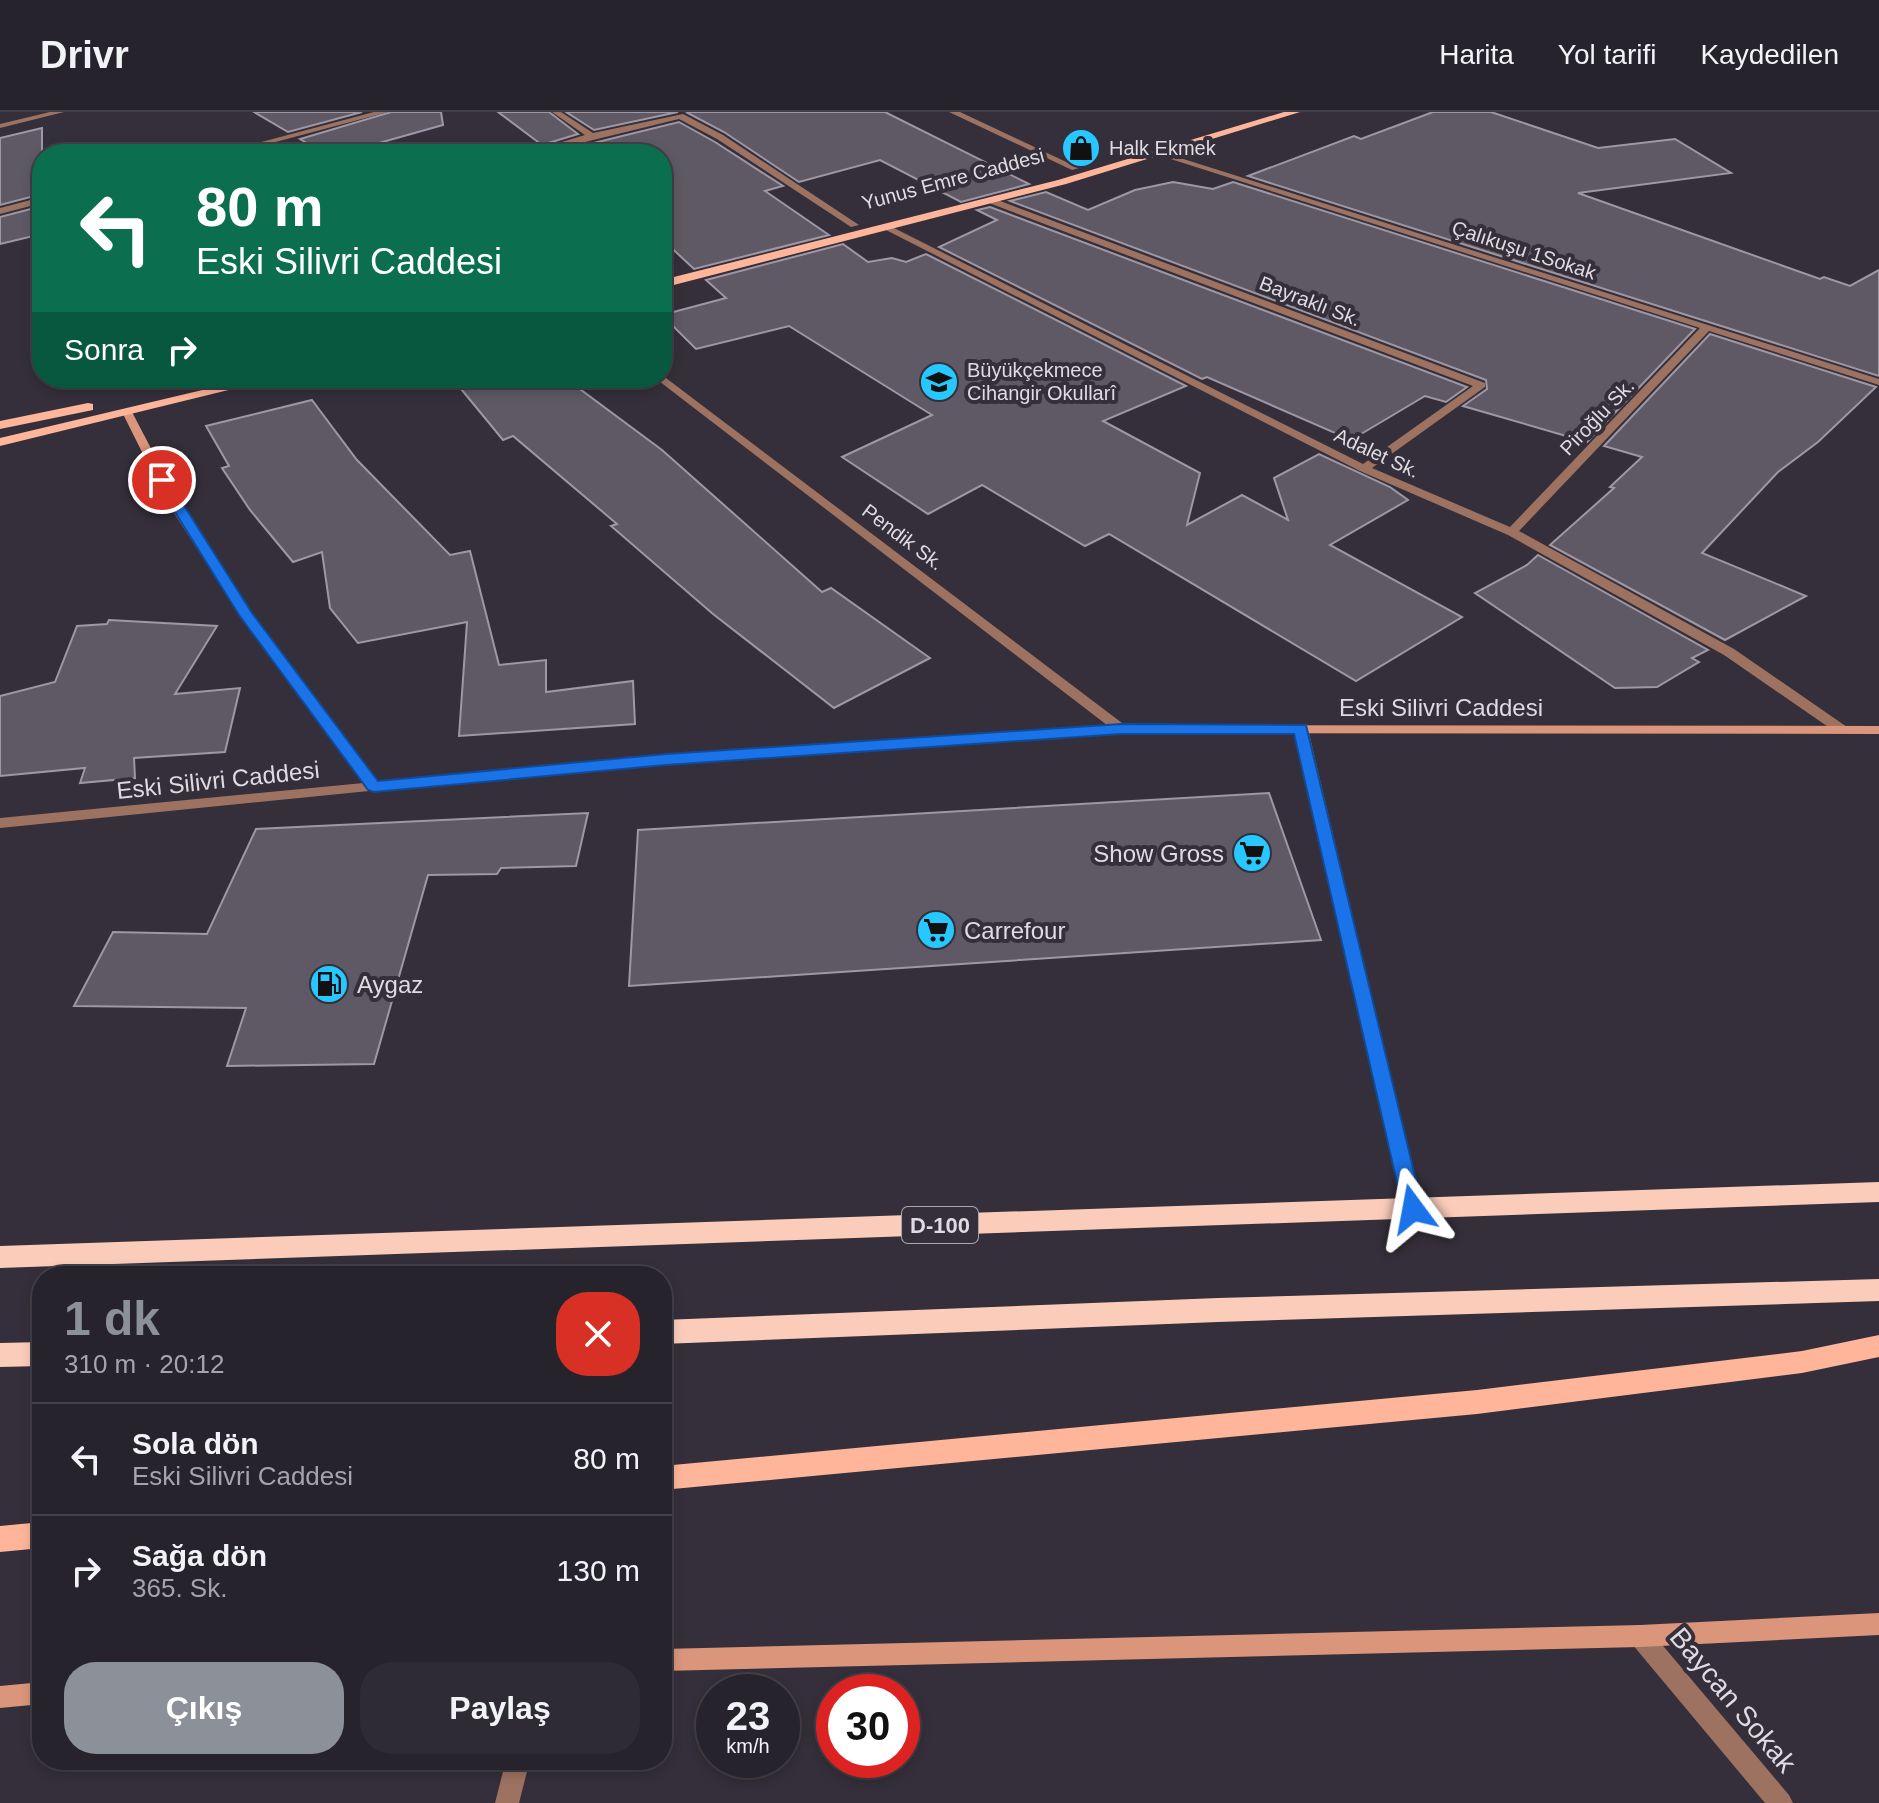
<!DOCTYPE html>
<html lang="tr">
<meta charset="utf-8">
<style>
:root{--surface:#27232c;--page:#2f2b34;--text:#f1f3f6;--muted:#a4a4a9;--line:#434048;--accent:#8c9099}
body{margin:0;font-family:Arial,sans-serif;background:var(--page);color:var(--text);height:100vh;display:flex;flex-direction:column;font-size:30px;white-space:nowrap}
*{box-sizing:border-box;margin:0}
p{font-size:26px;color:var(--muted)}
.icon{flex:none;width:44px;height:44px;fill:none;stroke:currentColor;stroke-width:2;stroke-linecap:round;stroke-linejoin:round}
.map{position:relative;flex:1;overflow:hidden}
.panel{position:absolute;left:32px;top:1154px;width:640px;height:504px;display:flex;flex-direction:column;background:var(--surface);border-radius:32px;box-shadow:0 4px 12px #0003,0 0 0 2px var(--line)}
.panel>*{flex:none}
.guide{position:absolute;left:32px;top:32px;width:640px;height:244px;border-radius:32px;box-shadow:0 4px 12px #0003,0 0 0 2px var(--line);background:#0b6e4f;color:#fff;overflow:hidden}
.speed{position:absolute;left:696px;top:1562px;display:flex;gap:16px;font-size:40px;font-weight:700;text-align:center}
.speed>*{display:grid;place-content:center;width:104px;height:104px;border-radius:50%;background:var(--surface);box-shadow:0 4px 12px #0003,0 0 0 2px var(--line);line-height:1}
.speed small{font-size:20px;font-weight:400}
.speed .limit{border:12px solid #d22;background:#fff;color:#111}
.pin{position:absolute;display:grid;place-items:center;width:68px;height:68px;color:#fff;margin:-34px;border:4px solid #fff;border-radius:50%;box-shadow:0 2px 8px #0007}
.me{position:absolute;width:88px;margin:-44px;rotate:347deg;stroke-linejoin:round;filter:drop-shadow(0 0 6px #0008)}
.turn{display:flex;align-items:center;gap:28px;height:168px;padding:0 32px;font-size:36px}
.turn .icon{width:104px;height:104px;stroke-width:2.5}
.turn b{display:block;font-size:56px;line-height:68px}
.then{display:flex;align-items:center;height:76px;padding:0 32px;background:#0003;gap:16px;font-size:30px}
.round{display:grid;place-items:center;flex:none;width:84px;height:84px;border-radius:32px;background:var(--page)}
.summary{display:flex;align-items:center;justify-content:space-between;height:136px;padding:0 32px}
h1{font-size:48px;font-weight:700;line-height:60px;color:var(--accent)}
.primary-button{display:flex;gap:16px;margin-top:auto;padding:16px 32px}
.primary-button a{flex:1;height:92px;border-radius:32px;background:var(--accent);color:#fff;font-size:32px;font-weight:700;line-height:92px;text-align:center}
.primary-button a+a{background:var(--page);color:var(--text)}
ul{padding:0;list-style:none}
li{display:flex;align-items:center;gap:24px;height:112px;padding:0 32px;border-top:2px solid var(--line)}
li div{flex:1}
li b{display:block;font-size:30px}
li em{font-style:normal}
header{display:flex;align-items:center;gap:48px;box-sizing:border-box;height:112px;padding:0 40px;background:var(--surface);border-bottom:2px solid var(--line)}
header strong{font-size:38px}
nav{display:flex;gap:44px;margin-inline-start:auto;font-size:28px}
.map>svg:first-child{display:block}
</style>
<header>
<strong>Drivr</strong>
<nav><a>Harita</a><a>Yol tarifi</a><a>Kaydedilen</a></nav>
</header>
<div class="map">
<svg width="1879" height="1691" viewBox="0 0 1879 1691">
<rect width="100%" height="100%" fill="#342f3a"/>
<!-- building -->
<g fill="#5e5965" stroke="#9e98a6" stroke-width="2">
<polygon points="254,0 362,0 288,20"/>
<polygon points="391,0 441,0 443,13 340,42 326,42 300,27"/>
<polygon points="498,0 549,0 578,22 542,33"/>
<polygon points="566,0 678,0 594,18"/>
<polygon points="686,0 885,0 1029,72 961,90 880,48 799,70 724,20"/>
<polygon points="1433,0 1491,0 1598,36 1675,27 1731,61 1578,81 1820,167 1824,165 1850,174 1879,158 1879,264 1248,64 1354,24 1361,27"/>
<polygon points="679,10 715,30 783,74 765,79 829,123 694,157 662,127 662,42 553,41"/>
<polygon points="42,16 42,82 0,93 0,26"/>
<polygon points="1173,70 1213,77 1233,70 1695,217 1587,330 1463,294 1487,277 1486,268 1010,89 1046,80 1088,98 1135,78"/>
<polygon points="42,94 42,122 0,132 0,105"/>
<polygon points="990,95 1467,275 1446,290 1425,284 1351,328 1207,265 1202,267 939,135 997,108 977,98"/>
<polygon points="843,132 868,150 892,146 906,150 926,142 1186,274 1103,309 1200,361 1187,413 1242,383 1288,408 1274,366 1319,342 1390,375 1408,388 1330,433 1462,505 1356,569 1109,422 1085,434 982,373 928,402 842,345 932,303 789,214 696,237 662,203 726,186 706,168"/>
<polygon points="1710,222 1876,275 1818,330 1778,360 1702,441 1806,484 1725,528 1550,433 1614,376 1610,375 1642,345 1604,334"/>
<polygon points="452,266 565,266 662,338 822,480 831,476 930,546 834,596 713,502 611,414 617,412 513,324 503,328"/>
<polygon points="312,288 357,348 450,443 470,439 499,553 546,548 546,580 633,569 635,612 459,624 467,510 358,531 330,496 322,440 293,450 250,398 222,356 229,354 206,314"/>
<polygon points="1538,443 1708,538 1692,546 1699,550 1657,575 1615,576 1475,481 1527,453"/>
<polygon points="109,508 217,514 175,582 240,576 225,640 134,646 135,666 80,671 85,656 0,664 0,584 55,570 77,514 107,512"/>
<polygon points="1269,681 1321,828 629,874 638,718"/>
<polygon points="588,701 576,754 501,756 497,762 428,763 374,952 227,954 246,896 74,894 113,820 207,822 256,717"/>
</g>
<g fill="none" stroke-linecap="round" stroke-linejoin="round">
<!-- minor -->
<g fill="#9d7261" fill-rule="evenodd">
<polygon points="50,0 64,0 0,16 0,12"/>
<polygon points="374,0 388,0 231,42 217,42"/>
<polygon points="552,0 561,0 593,21 683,2 723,23 859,113 851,115 717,27 679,7 536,42 522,42 585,23"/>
<polygon points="949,0 960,0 1079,56 1072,58"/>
<polygon points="1155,38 1879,267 1879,273 1709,219 1519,419 1734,537 1847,615 1849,618 1847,621 1837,621 1724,543 1508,423 1360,359 882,116 890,114 1363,352 1473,274 989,91 989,87 995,87 1485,271 1485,275 1372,356 1510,415 1700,216 1155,42"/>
<polygon points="42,85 42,91 0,102 0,96"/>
<polygon points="662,156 668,159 668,163 662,163"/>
<polygon points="662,263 1126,614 1128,617 1126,620 1116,620 655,266 662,266"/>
<polygon points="1301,613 1308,617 1422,1097 1419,1102 1413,1105 1407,1102 1404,1097 1294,617"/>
<polygon points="374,670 381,675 379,678 0,716 0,706"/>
<polygon points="1640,1513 1648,1516 1789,1683 1793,1691 1765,1691 1632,1532 1629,1524 1632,1516"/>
<polygon points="506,1648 530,1648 519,1691 495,1691"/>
</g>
<!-- secondary -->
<g fill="#da957a" fill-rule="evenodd">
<polygon points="123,298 132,300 179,390 251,501 378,670 666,642 1121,613 1879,614 1879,622 1121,621 666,652 374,680 369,678 240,503 167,390 122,300"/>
<polygon points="1879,1501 1879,1523 1640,1535 662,1559 662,1537 1640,1513"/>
<polygon points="42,1570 42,1592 0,1596 0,1574"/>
</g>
<!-- primary -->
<g fill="#feb59a" fill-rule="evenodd">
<polygon points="1284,0 1300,0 1066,72 662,176 662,168 1058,68"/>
<polygon points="253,266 277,266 0,334 0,326"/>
<polygon points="88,291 93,292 93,298 0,317 0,309"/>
<polygon points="1879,1223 1879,1245 1802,1261 1477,1302 662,1378 662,1354 1477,1278 1802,1239"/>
<polygon points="42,1410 42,1436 0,1440 0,1414"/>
</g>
<!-- trunk -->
<g fill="#fbccba" fill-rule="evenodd">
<polygon points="1879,1070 1879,1090 0,1156 0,1134"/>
<polygon points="1879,1167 1879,1189 1218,1210 662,1232 662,1208 1218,1186"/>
<polygon points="42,1230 42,1254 0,1255 0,1231"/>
</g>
</g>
<!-- route -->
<polygon fill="#1a73e8" stroke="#114b97" stroke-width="2" points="157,365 166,365 252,501 378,669 666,642 1121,612 1306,613 1423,1097 1420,1103 1413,1105 1406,1103 1403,1097 1294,622 1121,622 666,653 374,680 368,678 239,503 155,368"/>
<!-- icons -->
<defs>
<symbol id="shop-disc" viewBox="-11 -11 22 22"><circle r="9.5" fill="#27c8ff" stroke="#342f3a"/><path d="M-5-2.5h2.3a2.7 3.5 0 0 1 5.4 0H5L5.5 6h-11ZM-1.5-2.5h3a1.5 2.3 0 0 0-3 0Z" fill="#111"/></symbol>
<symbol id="school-disc" viewBox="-11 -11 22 22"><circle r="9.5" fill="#27c8ff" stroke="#342f3a"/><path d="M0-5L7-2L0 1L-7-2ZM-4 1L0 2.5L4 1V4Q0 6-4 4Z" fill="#111"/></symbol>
<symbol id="supermarket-disc" viewBox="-11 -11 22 22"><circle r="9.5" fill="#27c8ff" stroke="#342f3a"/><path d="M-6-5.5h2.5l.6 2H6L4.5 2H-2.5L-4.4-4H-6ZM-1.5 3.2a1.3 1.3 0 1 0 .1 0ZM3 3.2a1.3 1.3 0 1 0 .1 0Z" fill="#111"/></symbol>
<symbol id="fuel-disc" viewBox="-11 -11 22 22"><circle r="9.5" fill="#27c8ff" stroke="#342f3a"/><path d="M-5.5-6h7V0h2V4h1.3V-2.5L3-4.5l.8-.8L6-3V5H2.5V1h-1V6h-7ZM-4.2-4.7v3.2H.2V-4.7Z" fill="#111"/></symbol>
</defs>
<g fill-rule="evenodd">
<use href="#shop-disc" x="1059" y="14" width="44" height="44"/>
<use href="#school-disc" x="917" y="248" width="44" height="44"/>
<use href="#supermarket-disc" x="1230" y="719" width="44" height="44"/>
<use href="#supermarket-disc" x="914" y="796" width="44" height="44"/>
<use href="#fuel-disc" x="307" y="850" width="44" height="44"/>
</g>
<g text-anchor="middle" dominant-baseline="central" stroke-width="8" stroke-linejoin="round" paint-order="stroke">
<!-- far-poi labels -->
<g font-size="20" fill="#dedbe2" stroke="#342f3a" text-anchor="start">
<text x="1109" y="36">Halk Ekmek</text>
<text x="967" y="258">Büyükçekmece<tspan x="967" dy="23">Cihangir Okullarî</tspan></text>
</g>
<!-- far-street labels -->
<g font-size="20" fill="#dedbe2" stroke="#342f3a">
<text transform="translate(953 67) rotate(-15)">Yunus Emre Caddesi</text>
<text transform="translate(1524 138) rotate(18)">Çalıkuşu 1Sokak</text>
<text transform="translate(1310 189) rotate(21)">Bayraklı Sk.</text>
<text transform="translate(1597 305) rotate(-46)">Piroğlu Sk.</text>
<text transform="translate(1377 341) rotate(25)">Adalet Sk.</text>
<text transform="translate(903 425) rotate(37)">Pendik Sk.</text>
</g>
<!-- shield labels -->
<rect fill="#342f3a" stroke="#aba7b0" stroke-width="2" x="902" y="1095" width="76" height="36" rx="6"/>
<g font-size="22" font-weight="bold" fill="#dedbe2">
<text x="940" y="1113">D-100</text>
</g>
<!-- street labels -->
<g font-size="24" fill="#dedbe2" stroke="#342f3a">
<text x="1441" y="595">Eski Silivri Caddesi</text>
<text transform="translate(218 668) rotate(-6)">Eski Silivri Caddesi</text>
</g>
<!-- poi labels -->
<g font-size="24" fill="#dedbe2" stroke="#342f3a" text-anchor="start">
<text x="1224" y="741" text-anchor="end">Show Gross</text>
<text x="964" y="818">Carrefour</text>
<text x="357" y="872">Aygaz</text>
</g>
<!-- near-street labels -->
<g font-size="28" fill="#dedbe2" stroke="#342f3a">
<text transform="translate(1733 1588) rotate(50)">Baycan Sokak</text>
</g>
</g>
</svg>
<div class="speed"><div>23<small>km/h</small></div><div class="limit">30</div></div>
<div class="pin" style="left:162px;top:368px;background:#d93025"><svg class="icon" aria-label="arrive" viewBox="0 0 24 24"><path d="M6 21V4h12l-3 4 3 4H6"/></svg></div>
<svg class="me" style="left:1413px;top:1097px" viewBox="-20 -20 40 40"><path d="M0-17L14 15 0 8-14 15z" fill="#1a73e8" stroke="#fff" stroke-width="4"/></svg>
<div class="guide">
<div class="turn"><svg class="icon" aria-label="left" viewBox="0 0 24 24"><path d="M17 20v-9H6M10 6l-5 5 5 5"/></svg><div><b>80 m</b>Eski Silivri Caddesi</div></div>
<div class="then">Sonra<svg class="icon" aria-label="right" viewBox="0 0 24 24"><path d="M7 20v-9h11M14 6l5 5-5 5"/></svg></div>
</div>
<section class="panel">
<div class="summary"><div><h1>1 dk</h1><p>310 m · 20:12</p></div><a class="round" style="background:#d93025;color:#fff"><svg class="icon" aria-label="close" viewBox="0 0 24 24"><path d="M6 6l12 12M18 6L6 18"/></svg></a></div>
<ul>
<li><svg class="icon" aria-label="left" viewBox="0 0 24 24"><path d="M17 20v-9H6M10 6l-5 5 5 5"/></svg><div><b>Sola dön</b><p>Eski Silivri Caddesi</p></div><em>80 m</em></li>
<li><svg class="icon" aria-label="right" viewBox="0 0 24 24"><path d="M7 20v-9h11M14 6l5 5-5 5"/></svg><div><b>Sağa dön</b><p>365. Sk.</p></div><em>130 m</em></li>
</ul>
<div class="primary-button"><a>Çıkış</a><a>Paylaş</a></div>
</section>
</div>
